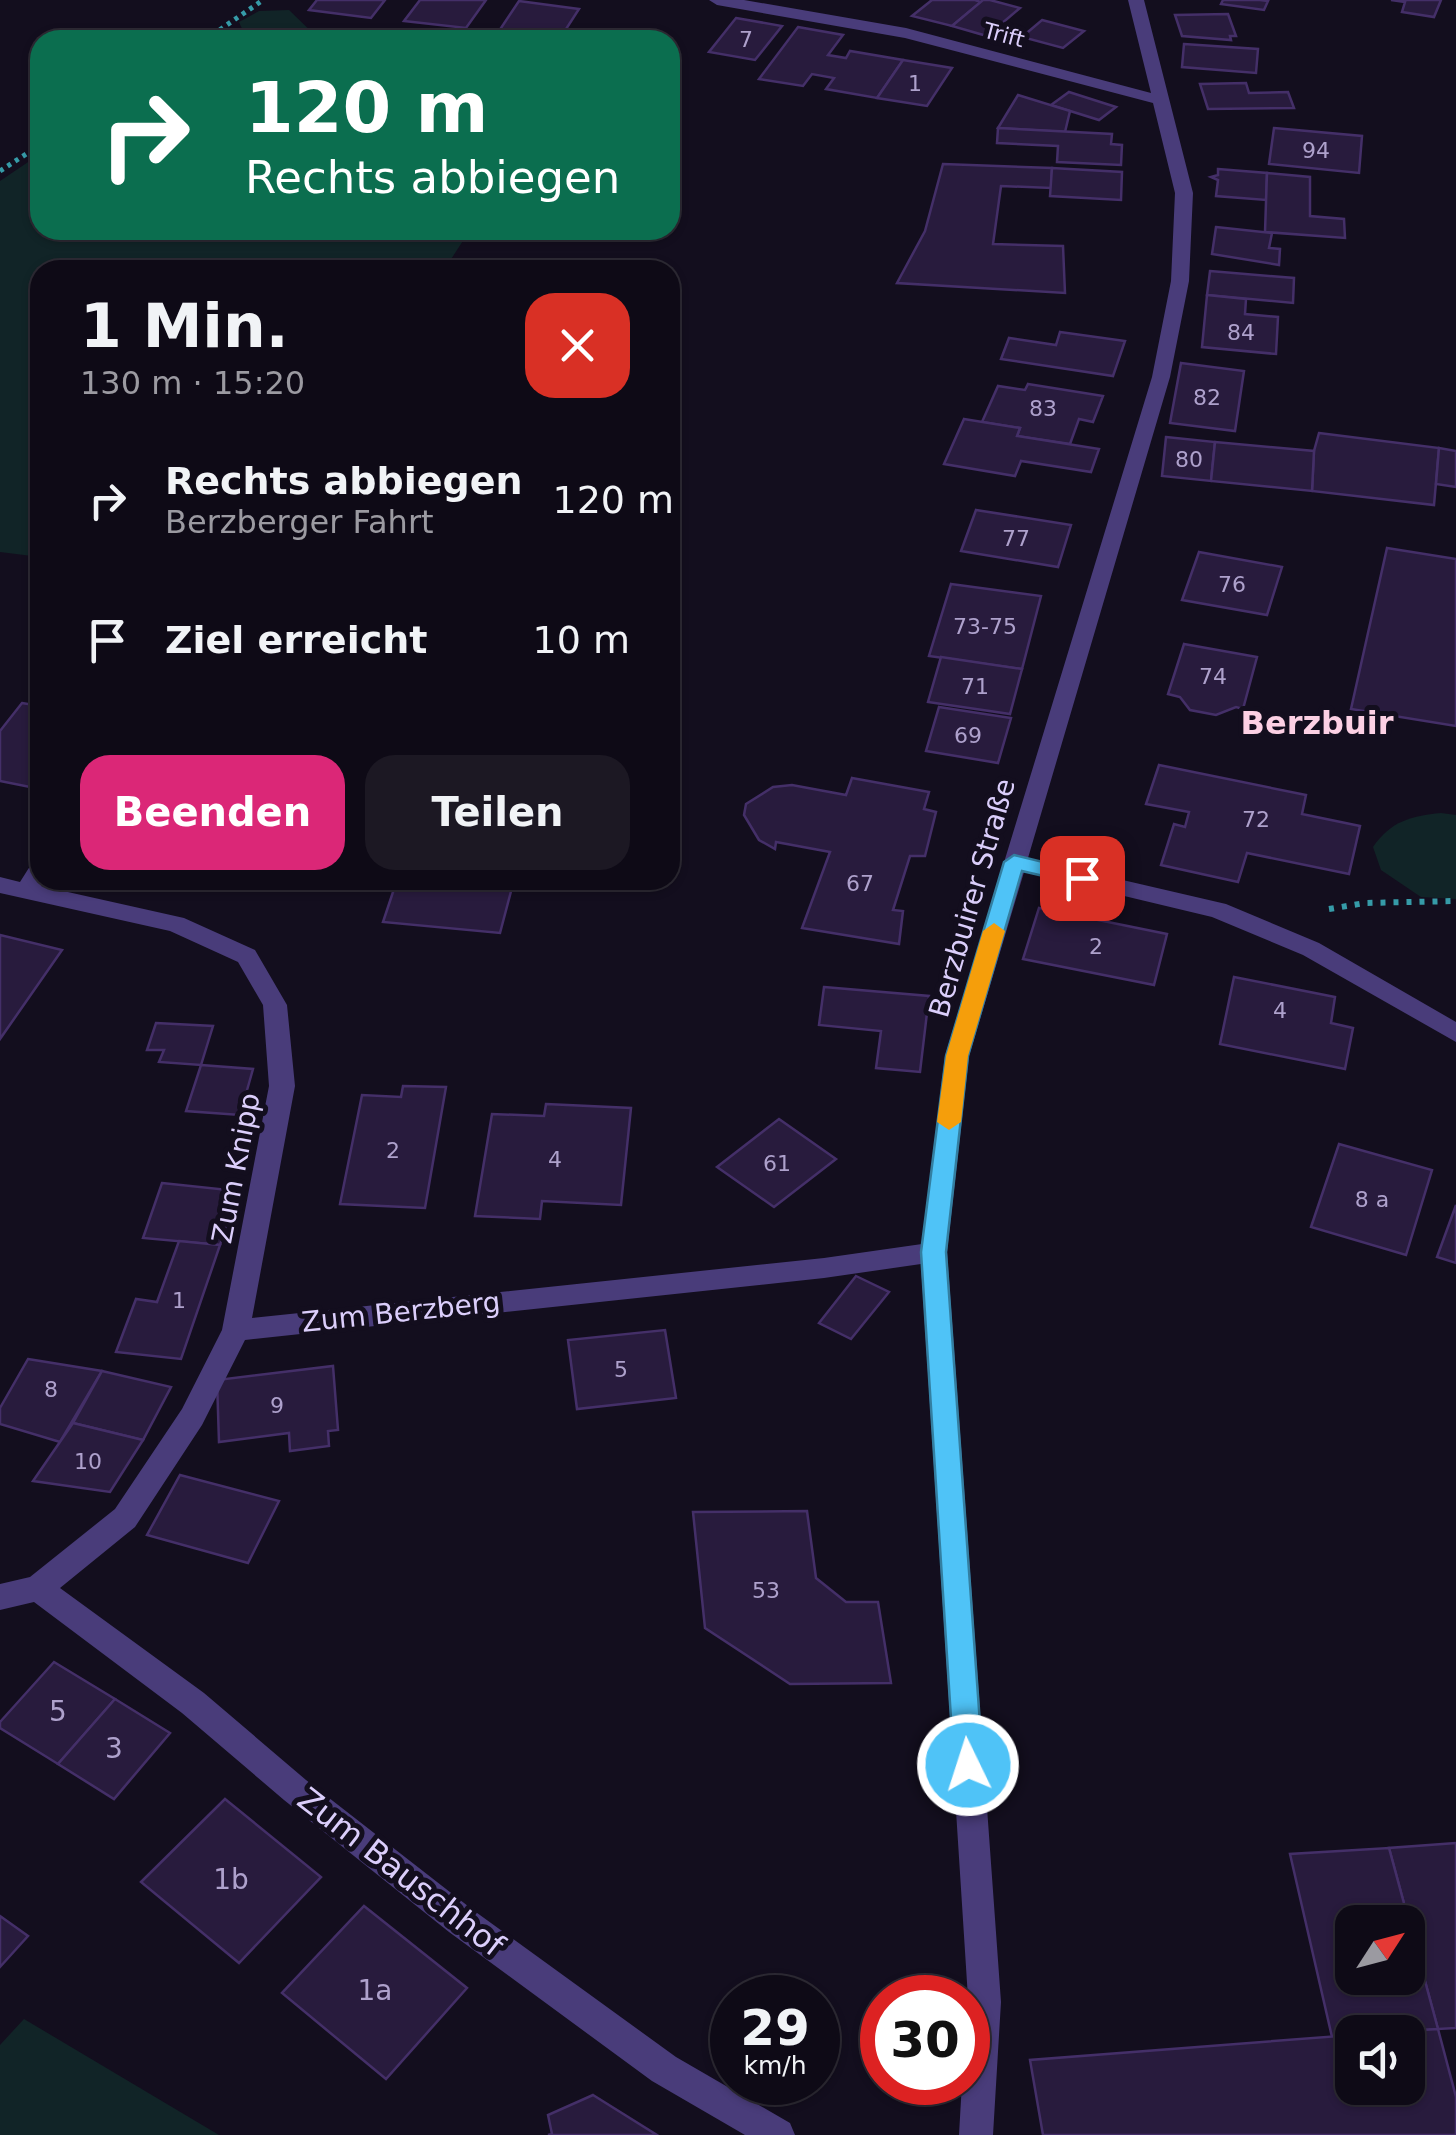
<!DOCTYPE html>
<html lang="de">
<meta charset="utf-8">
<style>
:root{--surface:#0e0a16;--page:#1c1823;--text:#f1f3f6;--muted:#9b9aa1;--line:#2e2b35;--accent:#db2777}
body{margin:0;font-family:"DejaVu Sans",sans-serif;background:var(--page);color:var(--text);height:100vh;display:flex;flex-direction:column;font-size:38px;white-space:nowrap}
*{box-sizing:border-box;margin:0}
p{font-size:32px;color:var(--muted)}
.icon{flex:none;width:55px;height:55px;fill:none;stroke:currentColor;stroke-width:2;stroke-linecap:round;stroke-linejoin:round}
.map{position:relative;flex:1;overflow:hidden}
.side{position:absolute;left:30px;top:260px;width:650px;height:630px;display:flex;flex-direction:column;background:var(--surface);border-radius:30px;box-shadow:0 2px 8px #0004,0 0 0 2px var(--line)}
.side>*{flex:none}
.banner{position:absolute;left:30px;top:30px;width:650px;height:210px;border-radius:30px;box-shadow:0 2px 8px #0004,0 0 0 2px var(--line);background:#0b6e4f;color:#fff;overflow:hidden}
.needle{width:65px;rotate:54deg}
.controls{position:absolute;left:1335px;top:1905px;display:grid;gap:20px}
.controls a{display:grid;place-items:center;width:90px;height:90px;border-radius:20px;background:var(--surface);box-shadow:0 2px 8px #0004,0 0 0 2px var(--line);font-size:50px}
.speed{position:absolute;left:710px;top:1975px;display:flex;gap:20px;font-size:50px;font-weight:700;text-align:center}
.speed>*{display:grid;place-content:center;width:130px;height:130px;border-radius:50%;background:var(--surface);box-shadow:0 2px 8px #0004,0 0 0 2px var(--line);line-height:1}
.speed small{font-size:25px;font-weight:400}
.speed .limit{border:15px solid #d22;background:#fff;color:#111}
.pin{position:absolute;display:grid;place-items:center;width:85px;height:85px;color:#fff;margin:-42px;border-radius:20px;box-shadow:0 5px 15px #0006}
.me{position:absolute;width:110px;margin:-55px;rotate:356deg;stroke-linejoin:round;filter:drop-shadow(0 0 8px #0008)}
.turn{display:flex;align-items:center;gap:35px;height:210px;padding:0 50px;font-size:45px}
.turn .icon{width:130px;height:130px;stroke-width:2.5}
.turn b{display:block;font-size:70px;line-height:85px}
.round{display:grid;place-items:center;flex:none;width:105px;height:105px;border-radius:30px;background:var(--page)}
.overview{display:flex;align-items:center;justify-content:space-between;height:170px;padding:0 50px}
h1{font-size:60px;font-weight:800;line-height:75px}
.cta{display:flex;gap:20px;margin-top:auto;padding:20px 50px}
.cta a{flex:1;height:115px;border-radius:30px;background:var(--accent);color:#fff;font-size:40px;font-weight:800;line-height:115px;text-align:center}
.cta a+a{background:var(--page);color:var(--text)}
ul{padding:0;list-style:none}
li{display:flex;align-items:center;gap:30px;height:140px;padding:0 50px}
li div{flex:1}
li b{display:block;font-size:38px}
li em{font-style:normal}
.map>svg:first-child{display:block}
</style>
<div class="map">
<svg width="1456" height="2135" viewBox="0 0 1456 2135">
<rect width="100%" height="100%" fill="#130e1e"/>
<!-- green -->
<g fill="#112427">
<polygon points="289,10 320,40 247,40 239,22 259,11"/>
<polygon points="40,154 40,230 470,230 444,270 40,270 40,557 0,552 0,181"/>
<path d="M1441 813 1456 815V899L1421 897 1381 870 1373 847C1391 821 1411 816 1441 813Z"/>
<polygon points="24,2019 219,2135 0,2135 0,2045"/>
</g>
<!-- building -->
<g fill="#281b3d" stroke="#442f68" stroke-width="2.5" fill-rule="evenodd">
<polygon points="317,0 385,0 371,18 309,10"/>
<polygon points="420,0 486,0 466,28 404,21"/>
<polygon points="932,0 975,0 981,2 952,26 912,16"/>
<polygon points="990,0 1020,8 987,36 952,26 983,0"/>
<polygon points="1223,0 1260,0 1268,1 1264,10 1221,4"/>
<polygon points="1391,0 1441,0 1434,17 1402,12 1405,2"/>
<polygon points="519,1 579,9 559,40 493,40"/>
<polygon points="1228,14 1236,36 1230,36 1231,40 1182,36 1175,15"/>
<polygon points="736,18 782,26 755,60 709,52"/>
<polygon points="1042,20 1084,31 1063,48 1022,37"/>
<polygon points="798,27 843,35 828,55 846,58 850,51 903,60 877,98 826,89 834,78 812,74 803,86 759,79"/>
<polygon points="1184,44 1258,49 1256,73 1182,67"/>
<polygon points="903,60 952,68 927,106 877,98"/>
<polygon points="1246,83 1249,93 1288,92 1294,108 1208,109 1200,84"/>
<polygon points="1069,92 1116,107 1099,120 1051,105"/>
<polygon points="1018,95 1070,111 1065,132 998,128"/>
<polygon points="998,128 1112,134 1111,144 1122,145 1121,165 1057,162 1058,146 997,143"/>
<polygon points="1274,128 1362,136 1359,173 1269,164"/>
<polygon points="943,164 1052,168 1051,188 1001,186 993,244 1063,246 1065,293 897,283 925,231"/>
<polygon points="1052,168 1122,172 1121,200 1050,196"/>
<polygon points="1218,169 1267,173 1266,200 1216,196 1218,180 1211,177 1218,175"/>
<polygon points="1267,173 1310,177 1310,216 1344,219 1345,238 1265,232"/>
<polygon points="1216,227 1272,233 1269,248 1280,249 1279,265 1212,254"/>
<polygon points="1210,271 1294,278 1293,303 1207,295"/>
<polygon points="1207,295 1246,299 1245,314 1278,317 1276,354 1202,347"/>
<polygon points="1060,332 1125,341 1113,376 1001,359 1009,338 1056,345"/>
<polygon points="1181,363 1244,371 1235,431 1170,423"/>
<polygon points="1028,384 1103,396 1093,422 1079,419 1070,444 1017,436 1020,428 982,422 998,386 1025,390"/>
<polygon points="964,419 1020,428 1017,436 1099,449 1091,472 1021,461 1015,476 944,464"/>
<polygon points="1319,433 1439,448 1434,505 1312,491 1314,451"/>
<polygon points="1166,437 1215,442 1211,481 1162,476"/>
<polygon points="1215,442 1314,451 1312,491 1211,481"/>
<polygon points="1439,448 1456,451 1456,487 1436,484"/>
<polygon points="976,510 1071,525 1058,567 961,551"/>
<polygon points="1387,548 1456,559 1456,726 1351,709"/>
<polygon points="1199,552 1282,567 1267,615 1182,600"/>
<polygon points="951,584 1041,596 1022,669 929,656"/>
<polygon points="1184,644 1257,657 1243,709 1236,707 1216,715 1190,710 1180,697 1168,694"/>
<polygon points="941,657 1022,669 1010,714 928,702"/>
<polygon points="22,703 40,706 40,789 0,781 0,731"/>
<polygon points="939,707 1011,718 998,763 926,751"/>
<polygon points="1159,765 1306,795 1302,814 1360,826 1349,874 1247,853 1238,882 1161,865 1174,824 1185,827 1189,812 1146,804"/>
<polygon points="852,778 929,792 924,809 936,812 925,856 910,856 893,910 903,911 899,944 802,928 830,852 776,842 775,849 759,840 744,815 746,804 773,787 792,785 846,795"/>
<polygon points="397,880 514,880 500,933 383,922"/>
<polygon points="1039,908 1167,934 1154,985 1023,959"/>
<polygon points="0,935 62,950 0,1039"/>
<polygon points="1234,977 1335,997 1331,1023 1353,1028 1345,1069 1220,1044"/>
<polygon points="824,987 929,996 920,1072 876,1068 881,1031 819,1025"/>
<polygon points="156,1023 213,1026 201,1065 159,1062 164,1050 147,1050"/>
<polygon points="201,1065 253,1069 240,1115 186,1111"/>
<polygon points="403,1086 446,1087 425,1208 340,1204 362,1095 401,1097"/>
<polygon points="546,1104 631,1108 621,1205 542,1201 540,1219 475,1216 492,1114 544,1116"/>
<polygon points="779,1119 836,1159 774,1207 717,1167"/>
<polygon points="1339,1144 1432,1170 1406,1255 1311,1227"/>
<polygon points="162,1183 238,1191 220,1245 143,1238"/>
<polygon points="1456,1205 1456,1263 1437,1257"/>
<polygon points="179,1241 220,1245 181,1359 116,1352 136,1299 157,1302"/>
<polygon points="856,1276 889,1292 851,1339 819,1323"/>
<polygon points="665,1330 676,1398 577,1409 568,1340"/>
<polygon points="28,1359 102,1371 60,1442 0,1424 0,1408"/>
<polygon points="333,1366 338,1430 328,1431 329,1446 290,1451 289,1433 219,1442 217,1380"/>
<polygon points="102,1371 171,1387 143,1440 73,1423"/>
<polygon points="73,1423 143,1440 110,1492 33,1481"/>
<polygon points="180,1475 279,1501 248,1563 147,1535"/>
<polygon points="807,1511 816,1578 846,1602 878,1602 891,1683 790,1684 705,1628 693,1512"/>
<polygon points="54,1662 115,1699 58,1764 0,1728 0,1722"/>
<polygon points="115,1699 170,1733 114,1799 58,1764"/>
<polygon points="225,1799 321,1877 239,1963 141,1882"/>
<polygon points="1456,1843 1456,2028 1438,2029 1389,1848"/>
<path d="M1389 1848 1438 2029 1332 2037 1290 1854ZM1352 1922H1408V1978H1352Z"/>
<polygon points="364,1906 467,1988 386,2079 282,1993"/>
<polygon points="0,1916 28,1936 0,1967"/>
<polygon points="1438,2029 1456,2097 1456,2135 1043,2135 1030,2060 1352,2035 1352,2088 1408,2088 1408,2032 1390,2032"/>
<polygon points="593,2095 657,2135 548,2135 552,2134 548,2115"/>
</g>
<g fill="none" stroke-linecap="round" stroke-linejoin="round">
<!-- path-far1 -->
<g stroke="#369ba8" stroke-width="5" stroke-dasharray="4 5" stroke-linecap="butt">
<polyline points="205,40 263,0"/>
<polyline points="0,171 40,145"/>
</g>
<!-- path -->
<polyline stroke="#369ba8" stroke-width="6" stroke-dasharray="5 8" stroke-linecap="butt" points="1329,909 1365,903 1456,901"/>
<!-- street -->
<polygon fill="#493c7a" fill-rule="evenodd" points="709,0 744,0 906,28 1151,93 1128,0 1144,0 1193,193 1189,281 1170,377 1028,858 1226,904 1319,943 1456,1022 1456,1042 1303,955 1212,917 1024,872 969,1056 947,1252 1001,2002 993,2135 959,2135 962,2082 968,2082 968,1998 921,1264 824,1278 245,1340 202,1425 135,1527 60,1588 204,1693 306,1780 473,1910 676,2057 790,2123 795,2135 745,2135 652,2081 449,1932 284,1800 182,1713 34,1602 0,1610 0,1584 30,1577 115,1509 182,1409 222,1330 269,1086 263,1005 238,962 170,931 0,893 0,877 20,882 32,863 40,860 40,880 45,880 41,886 184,918 255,950 287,1005 295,1086 252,1318 824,1258 922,1244 945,1056 1152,377 1171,281 1175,193 1153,103 905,38 717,5"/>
</g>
<!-- route -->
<polygon fill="#4fc3f7" stroke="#337fa1" stroke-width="2.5" points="1014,855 1089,873 1093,878 1082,885 1022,871 968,1056 946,1252 983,1765 979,1774 968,1778 958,1774 954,1765 921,1252 946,1056 1004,862"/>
<!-- slow -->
<polygon fill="#f59e0b" points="994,923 1005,931 968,1056 961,1122 949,1130 937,1122 946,1056 983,931"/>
<g text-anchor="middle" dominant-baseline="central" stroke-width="10" stroke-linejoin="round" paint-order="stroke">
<!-- far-street labels -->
<g font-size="22" fill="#dbcefb" stroke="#130e1e">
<text transform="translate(1004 35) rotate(15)">Trift</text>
</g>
<!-- number labels -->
<g font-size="22" fill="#aea1cc">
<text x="746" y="39">7</text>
<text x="915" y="83">1</text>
<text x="1316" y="150">94</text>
<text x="1241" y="332">84</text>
<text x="1207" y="397">82</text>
<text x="1043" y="408">83</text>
<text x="1189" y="459">80</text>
<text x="1016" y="538">77</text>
<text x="1232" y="584">76</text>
<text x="985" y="626">73-75</text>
<text x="1213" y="676">74</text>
<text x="975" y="686">71</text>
<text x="968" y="735">69</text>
<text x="1256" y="819">72</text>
<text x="860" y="883">67</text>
<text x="1096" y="946">2</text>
<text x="1280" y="1010">4</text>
<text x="393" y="1150">2</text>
<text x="555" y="1159">4</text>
<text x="777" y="1163">61</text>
<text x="1372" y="1199">8 a</text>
<text x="179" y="1300">1</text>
<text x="621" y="1369">5</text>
<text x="51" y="1389">8</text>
<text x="277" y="1405">9</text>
<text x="88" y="1461">10</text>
<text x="766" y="1590">53</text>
</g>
<!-- street labels -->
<g font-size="28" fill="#dbcefb" stroke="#130e1e">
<text transform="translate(972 898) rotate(-74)">Berzbuirer Straße</text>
<text transform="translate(236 1168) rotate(-79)">Zum Knipp</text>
<text transform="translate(401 1312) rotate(-6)">Zum Berzberg</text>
</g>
<!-- near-number labels -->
<g font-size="28" fill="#aea1cc">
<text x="58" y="1711">5</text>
<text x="114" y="1748">3</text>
<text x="231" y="1879">1b</text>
<text x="375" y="1990">1a</text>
</g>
<!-- quarter labels -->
<g font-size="32" font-weight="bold" fill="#fcd0e4" stroke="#130e1e">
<text x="1317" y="723">Berzbuir</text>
</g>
<!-- near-street labels -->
<g font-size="32" fill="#dbcefb" stroke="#130e1e">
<text transform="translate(401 1872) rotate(38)">Zum Bauschhof</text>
</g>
</g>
</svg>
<div class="controls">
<a><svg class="needle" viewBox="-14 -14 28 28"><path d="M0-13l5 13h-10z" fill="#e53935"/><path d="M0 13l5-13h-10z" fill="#9b9aa1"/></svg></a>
<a><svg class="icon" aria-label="sound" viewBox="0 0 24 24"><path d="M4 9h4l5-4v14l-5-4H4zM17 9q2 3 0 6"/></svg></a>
</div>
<div class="speed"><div>29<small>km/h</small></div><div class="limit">30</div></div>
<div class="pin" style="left:1082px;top:878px;background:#d93025"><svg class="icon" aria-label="arrive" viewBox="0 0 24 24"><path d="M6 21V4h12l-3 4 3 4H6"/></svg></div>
<svg class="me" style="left:968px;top:1765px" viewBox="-20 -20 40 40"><circle r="17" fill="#4fc3f7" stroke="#fff" stroke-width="3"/><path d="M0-11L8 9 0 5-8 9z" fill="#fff"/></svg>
<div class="banner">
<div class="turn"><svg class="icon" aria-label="right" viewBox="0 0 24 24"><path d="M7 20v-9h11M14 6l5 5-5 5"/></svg><div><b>120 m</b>Rechts abbiegen</div></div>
</div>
<section class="side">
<div class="overview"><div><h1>1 Min.</h1><p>130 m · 15:20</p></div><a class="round" style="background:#d93025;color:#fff"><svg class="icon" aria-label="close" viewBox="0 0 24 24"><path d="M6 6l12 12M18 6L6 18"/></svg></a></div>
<ul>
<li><svg class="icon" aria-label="right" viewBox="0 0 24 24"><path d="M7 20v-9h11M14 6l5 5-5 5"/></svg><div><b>Rechts abbiegen</b><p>Berzberger Fahrt</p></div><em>120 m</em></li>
<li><svg class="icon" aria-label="arrive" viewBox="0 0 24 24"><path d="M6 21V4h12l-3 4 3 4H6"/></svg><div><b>Ziel erreicht</b></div><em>10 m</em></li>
</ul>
<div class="cta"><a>Beenden</a><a>Teilen</a></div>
</section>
</div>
